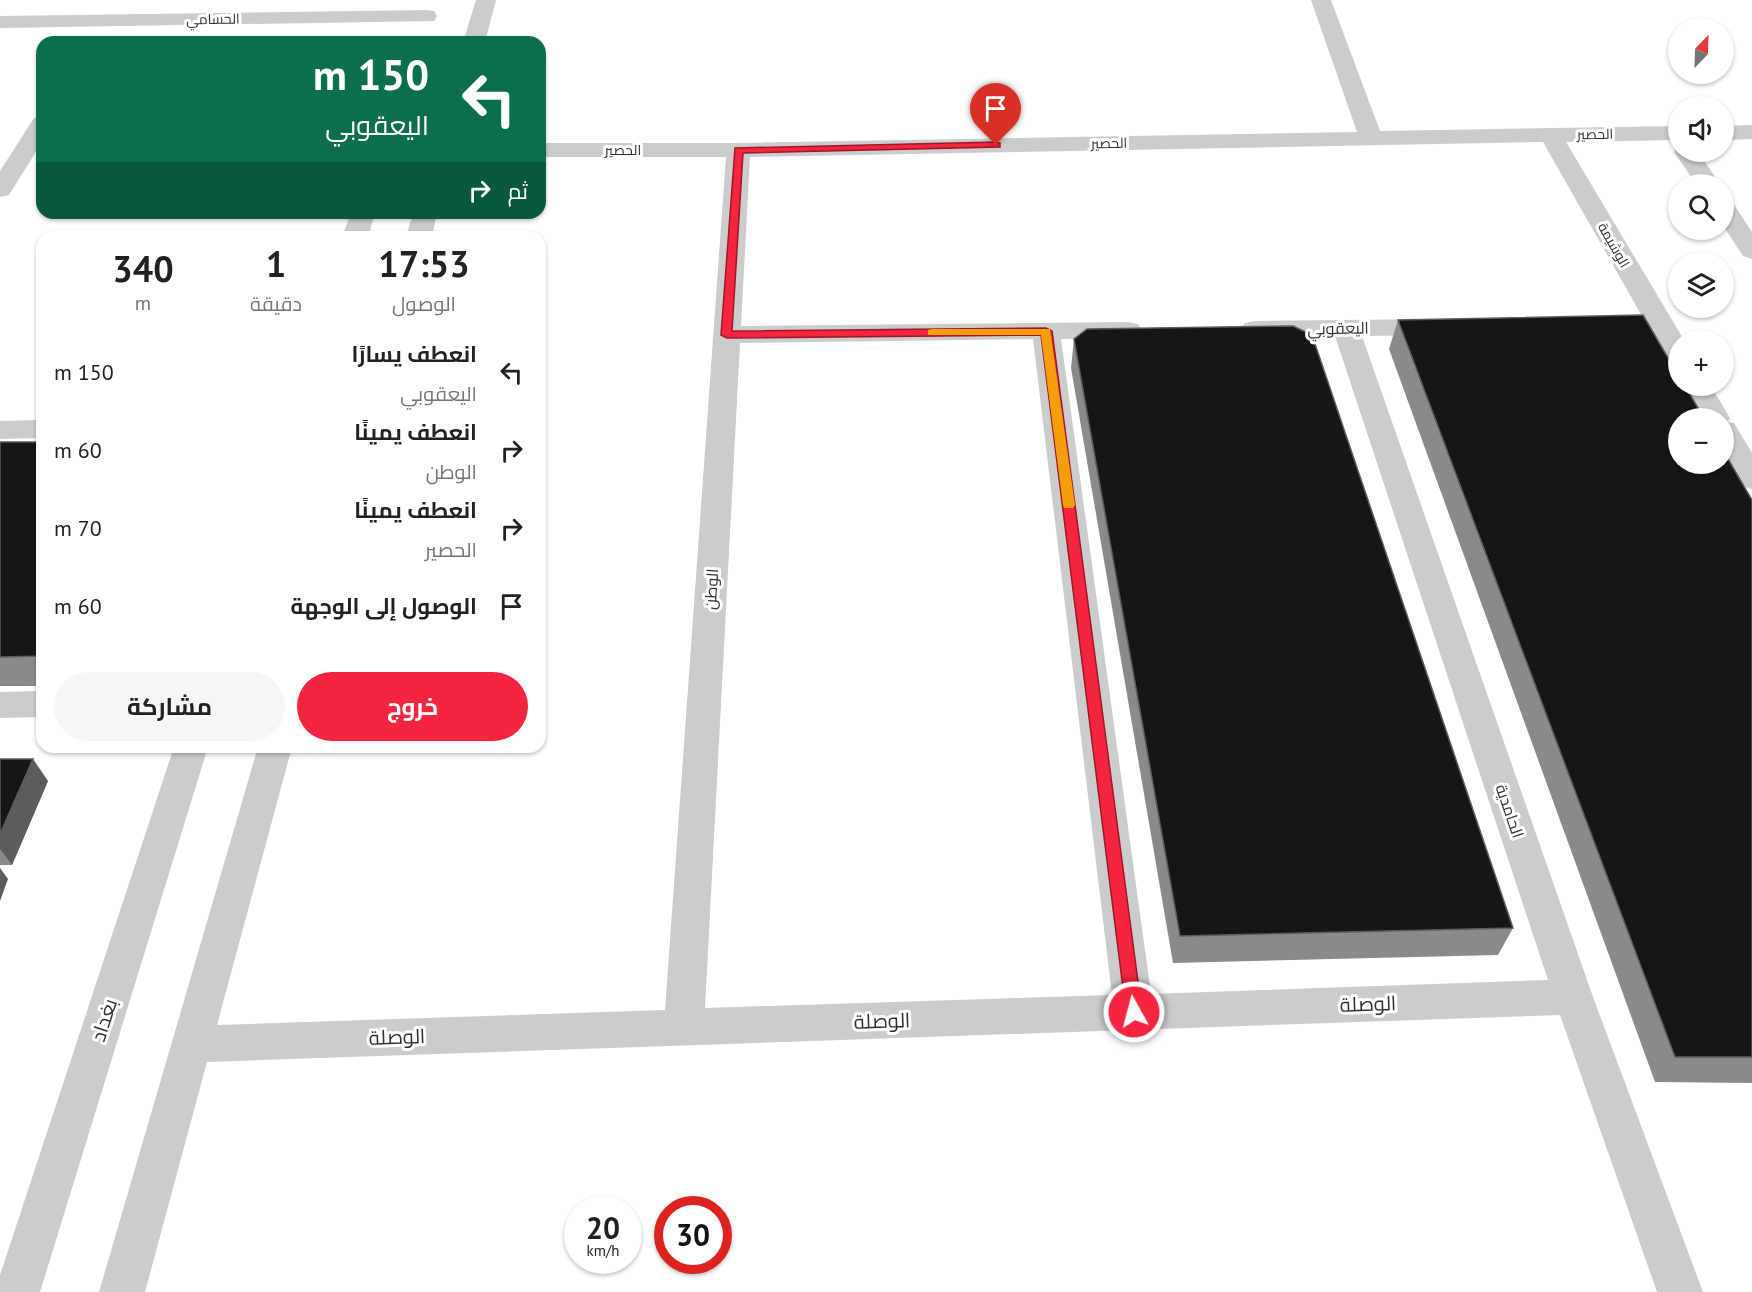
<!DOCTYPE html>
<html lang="ar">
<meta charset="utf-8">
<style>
:root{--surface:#fff;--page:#f6f6f6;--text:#202124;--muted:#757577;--accent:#f3253f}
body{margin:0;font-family:"PT Sans",Cairo,sans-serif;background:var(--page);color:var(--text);direction:rtl;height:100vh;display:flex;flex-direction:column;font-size:22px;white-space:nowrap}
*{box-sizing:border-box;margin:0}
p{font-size:20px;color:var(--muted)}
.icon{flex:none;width:33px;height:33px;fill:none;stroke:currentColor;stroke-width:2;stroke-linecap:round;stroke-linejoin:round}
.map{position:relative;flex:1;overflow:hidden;direction:ltr}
.details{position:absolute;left:36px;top:231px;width:510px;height:522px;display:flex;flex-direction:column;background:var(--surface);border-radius:18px;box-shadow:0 2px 4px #0004;direction:rtl}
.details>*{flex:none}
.banner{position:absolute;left:36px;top:36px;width:510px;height:183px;border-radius:18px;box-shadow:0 2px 4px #0004;direction:rtl;background:#0b6e4f;color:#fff;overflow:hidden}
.needle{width:39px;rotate:23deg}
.tools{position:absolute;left:1668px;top:18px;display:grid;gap:12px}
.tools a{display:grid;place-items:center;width:66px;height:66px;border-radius:50%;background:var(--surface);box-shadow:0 2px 4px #0004;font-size:30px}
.speed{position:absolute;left:564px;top:1196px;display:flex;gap:12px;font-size:30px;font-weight:700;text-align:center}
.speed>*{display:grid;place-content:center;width:78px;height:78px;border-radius:50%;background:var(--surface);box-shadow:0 2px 4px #0004;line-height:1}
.speed small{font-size:15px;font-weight:400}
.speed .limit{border:9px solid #d22;background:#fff;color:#111}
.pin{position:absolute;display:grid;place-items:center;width:51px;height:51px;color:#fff;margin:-62px -26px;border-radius:50% 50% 50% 0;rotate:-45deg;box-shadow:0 0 6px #0007}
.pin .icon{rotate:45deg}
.me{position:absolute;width:66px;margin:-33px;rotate:353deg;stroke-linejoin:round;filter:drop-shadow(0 0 4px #0008)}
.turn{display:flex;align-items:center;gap:21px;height:126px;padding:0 18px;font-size:27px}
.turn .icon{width:78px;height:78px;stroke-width:2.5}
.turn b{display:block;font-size:42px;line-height:51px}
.then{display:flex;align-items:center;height:57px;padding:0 18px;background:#0003;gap:12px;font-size:22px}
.eta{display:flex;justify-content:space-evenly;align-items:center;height:102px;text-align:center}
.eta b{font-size:36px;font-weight:700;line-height:42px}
.primary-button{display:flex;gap:12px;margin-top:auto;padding:12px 18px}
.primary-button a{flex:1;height:69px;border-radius:36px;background:var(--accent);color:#fff;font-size:24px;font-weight:700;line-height:69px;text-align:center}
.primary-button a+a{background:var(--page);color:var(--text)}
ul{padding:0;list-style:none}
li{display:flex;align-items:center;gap:18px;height:78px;padding:0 18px}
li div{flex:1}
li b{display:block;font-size:22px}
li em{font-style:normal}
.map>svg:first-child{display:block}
</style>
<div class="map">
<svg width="1752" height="1292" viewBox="0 0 1752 1292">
<rect width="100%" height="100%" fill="#fff"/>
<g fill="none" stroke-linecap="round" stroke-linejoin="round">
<!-- minor -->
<g fill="#ccc" fill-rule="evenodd">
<polygon points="476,0 496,0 485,42 463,42"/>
<path d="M1311 0H1331L1380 131 1678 126V140L1566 142 1684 340H1678V362L1668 360 1652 332 1603 333 1593 331 1589 325 1593 319 1642 316 1543 142 750 157 741 326 1128 322 1138 324 1142 330 1138 336 1128 338 1061 339 1151 994 1548 980 1335 336 1255 337 1245 335 1241 329 1245 323 1255 321 1440 319 1450 321 1454 327 1450 333 1440 335 1362 336 1593 997 1703 1292H1657L1560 1015 207 1062 145 1292H99L258 747H292L217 1025 665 1010 726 157H540V143H738L1357 132ZM1033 339 1112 995 705 1008 740 343Z"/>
<polygon points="426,10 434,11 437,16 434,21 0,28 0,16"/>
<polygon points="42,116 42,142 9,195 0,197 0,171 34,118"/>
<polygon points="1752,125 1752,139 1724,140 1724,126"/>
<polygon points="1678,147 1678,152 1698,152 1720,184 1696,184 1674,152"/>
<polygon points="1724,201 1733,203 1752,232 1752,259 1743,256 1724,227"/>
<polygon points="351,213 375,213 368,237 342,237"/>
<polygon points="413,213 437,213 432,237 406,237"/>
<polygon points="1683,386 1711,386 1730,418 1728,422 1734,423 1752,453 1752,489 1741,486 1724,455 1724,418 1702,418"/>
<polygon points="42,420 42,438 0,439 0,421"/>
<polygon points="42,691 42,717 0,718 0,692"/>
<polygon points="174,747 208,747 40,1292 0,1292 0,1275"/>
</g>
</g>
<!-- wall -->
<g fill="#8a8a8a">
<polygon points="1398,320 1752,500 1752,1083 1655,1082 1389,349"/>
<polygon points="1074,339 1513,928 1498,955 1173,963 1071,368"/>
<rect x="0" y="442" width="42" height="244"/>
<polygon points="0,759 48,781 12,865 0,865"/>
</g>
<!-- shaded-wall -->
<g fill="#5c5c5c">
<polygon points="33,759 48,781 12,865 0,849 0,834"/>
<polygon points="0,868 8,879 0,901"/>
</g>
<!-- building -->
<g fill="#161616" stroke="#5c5c5c" stroke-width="1.5">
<polygon points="1643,315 1678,375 1678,386 1685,386 1704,418 1678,418 1678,464 1724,464 1724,452 1752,500 1752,1057 1675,1057 1398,320"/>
<polygon points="1293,326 1312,335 1513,928 1180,936 1074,339 1087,329"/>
<polygon points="0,442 42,442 42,656 0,657"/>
<polygon points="0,759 33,759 0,834"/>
</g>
<!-- route -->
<polygon fill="#f3253f" stroke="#9e1829" stroke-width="1.5" points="996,142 1000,143 1000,147 743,153 732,331 1046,328 1052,331 1142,1012 1140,1017 1134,1020 1128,1017 1126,1012 1041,335 727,338 721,335 735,148"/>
<!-- slow -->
<polygon fill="#f59e0b" points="932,329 1050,329 1075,505 1073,508 1064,508 1063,505 1041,335 928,335 928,330"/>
<g text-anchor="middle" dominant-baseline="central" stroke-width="6" stroke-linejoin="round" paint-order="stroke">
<!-- far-street labels -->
<g font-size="14" fill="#2f2f2f" stroke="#fff">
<text transform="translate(213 19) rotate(-1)">الحسامي</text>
<text transform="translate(1595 134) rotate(-1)">الحصير</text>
<text transform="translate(1109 143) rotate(-1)">الحصير</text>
<text x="623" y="150">الحصير</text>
<text transform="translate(1614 245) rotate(60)">الوشيمة</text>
</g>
<!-- street labels -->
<g font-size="16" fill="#2f2f2f" stroke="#fff">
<text transform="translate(1338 328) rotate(-1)">اليعقوبي</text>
<text transform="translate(711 589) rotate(-86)">الوطن</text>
<text transform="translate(1510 811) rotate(71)">الحامدية</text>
</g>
<!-- near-street labels -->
<g font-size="20" fill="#2f2f2f" stroke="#fff">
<text transform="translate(1368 1004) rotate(-2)">الوصلة</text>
<text transform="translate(104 1020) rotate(-72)">بغداد</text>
<text transform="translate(882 1021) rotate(-2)">الوصلة</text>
<text transform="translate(397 1037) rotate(-2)">الوصلة</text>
</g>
</g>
</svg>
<div class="tools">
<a><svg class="needle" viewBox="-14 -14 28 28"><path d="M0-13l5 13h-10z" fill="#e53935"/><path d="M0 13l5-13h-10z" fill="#757577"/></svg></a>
<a><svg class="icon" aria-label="sound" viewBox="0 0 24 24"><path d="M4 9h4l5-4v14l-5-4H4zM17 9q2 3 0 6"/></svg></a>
<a><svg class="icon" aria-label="search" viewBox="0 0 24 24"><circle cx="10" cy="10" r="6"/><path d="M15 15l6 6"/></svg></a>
<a><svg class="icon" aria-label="layers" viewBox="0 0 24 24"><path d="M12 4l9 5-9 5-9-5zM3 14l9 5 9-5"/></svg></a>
<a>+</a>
<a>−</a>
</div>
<div class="speed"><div>20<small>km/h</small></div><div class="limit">30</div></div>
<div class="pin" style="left:996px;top:145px;background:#d93025"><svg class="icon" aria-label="arrive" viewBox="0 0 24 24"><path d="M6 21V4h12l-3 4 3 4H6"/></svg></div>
<svg class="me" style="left:1134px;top:1012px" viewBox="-20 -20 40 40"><circle r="17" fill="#f3253f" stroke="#fff" stroke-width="3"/><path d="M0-11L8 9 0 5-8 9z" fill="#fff"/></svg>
<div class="banner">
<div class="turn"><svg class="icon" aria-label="left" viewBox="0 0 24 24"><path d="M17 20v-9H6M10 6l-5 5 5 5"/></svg><div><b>150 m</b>اليعقوبي</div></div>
<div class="then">ثم<svg class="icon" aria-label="right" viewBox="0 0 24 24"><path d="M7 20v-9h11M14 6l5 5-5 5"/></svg></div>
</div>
<section class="details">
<div class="eta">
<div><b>17:53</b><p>الوصول</p></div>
<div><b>1</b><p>دقيقة</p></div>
<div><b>340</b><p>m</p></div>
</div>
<ul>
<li><svg class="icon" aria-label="left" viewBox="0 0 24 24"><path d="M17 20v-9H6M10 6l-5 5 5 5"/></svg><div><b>انعطف يسارًا</b><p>اليعقوبي</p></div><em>150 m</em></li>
<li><svg class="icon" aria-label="right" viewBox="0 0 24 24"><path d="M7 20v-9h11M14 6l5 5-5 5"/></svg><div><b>انعطف يمينًا</b><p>الوطن</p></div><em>60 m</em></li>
<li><svg class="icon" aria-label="right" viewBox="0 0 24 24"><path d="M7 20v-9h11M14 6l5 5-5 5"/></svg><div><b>انعطف يمينًا</b><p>الحصير</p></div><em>70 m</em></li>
<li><svg class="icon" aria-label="arrive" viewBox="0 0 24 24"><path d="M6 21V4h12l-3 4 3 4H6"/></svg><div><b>الوصول إلى الوجهة</b></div><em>60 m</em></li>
</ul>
<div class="primary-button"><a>خروج</a><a>مشاركة</a></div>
</section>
</div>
